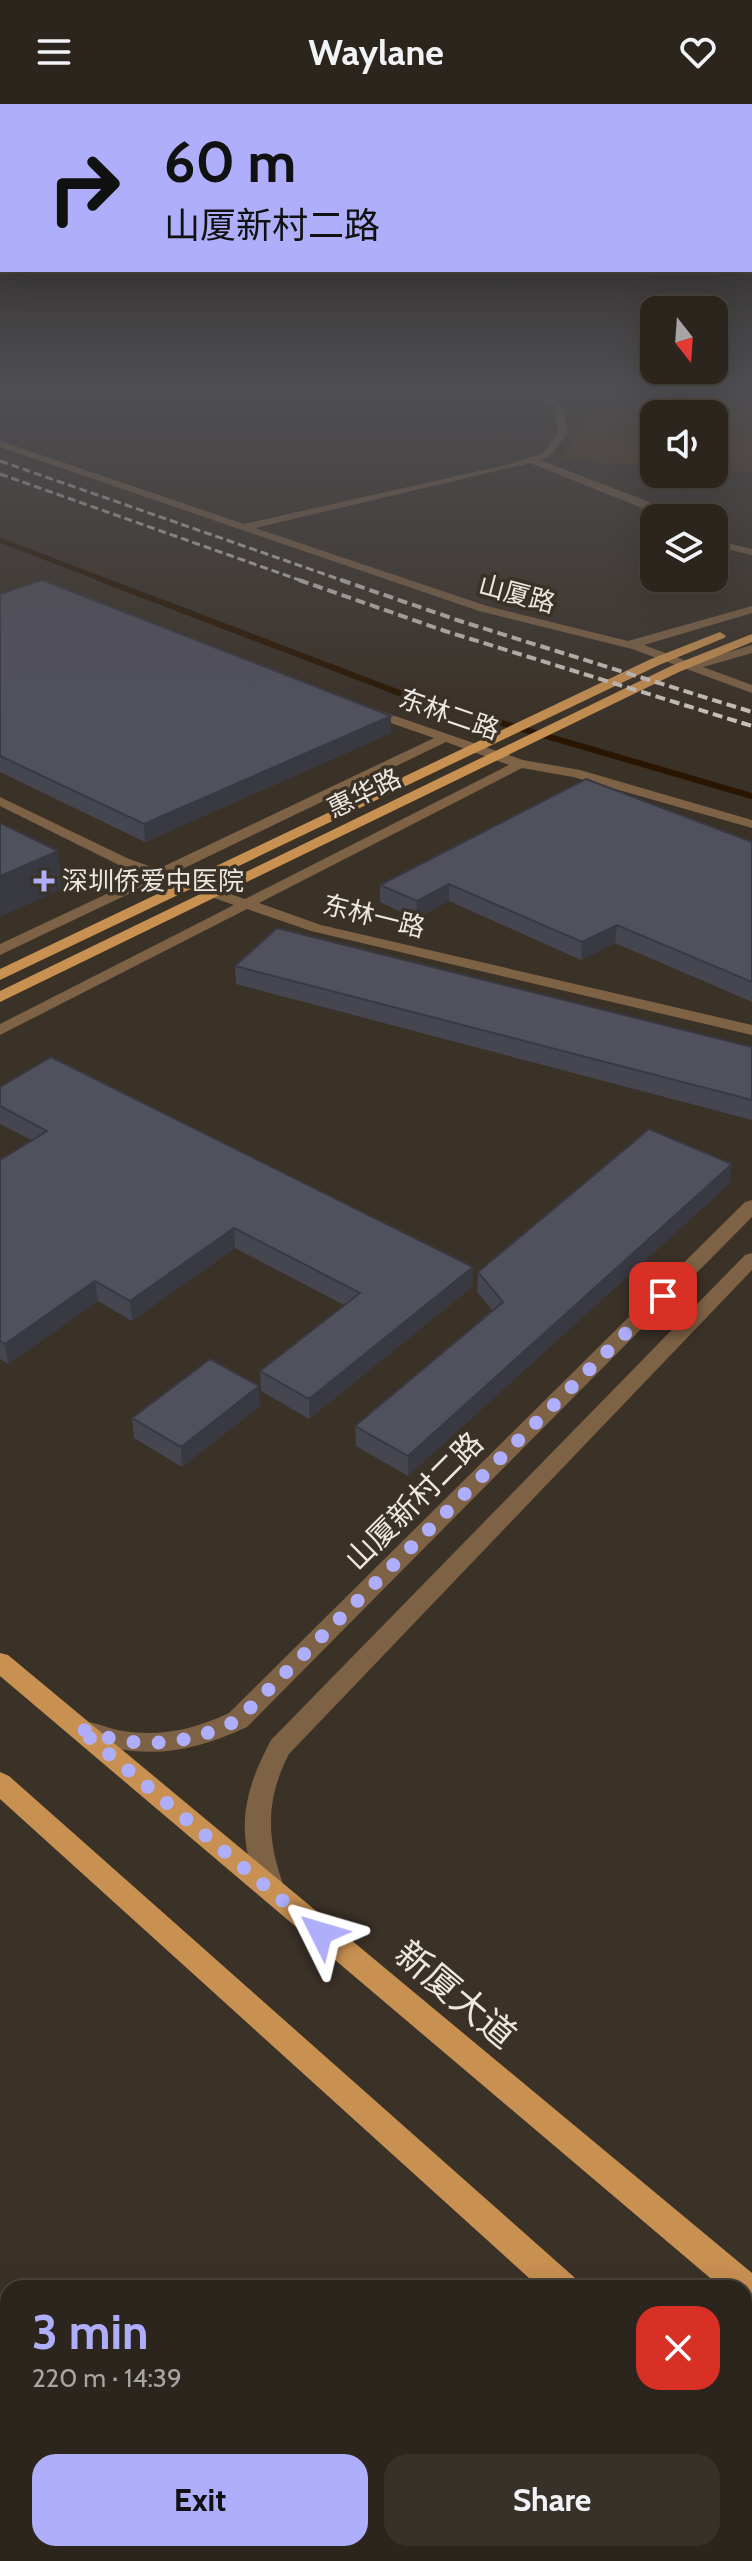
<!DOCTYPE html>
<meta charset="utf-8">
<style>
:root{--surface:#2c251d;--page:#38312a;--text:#f1f3f6;--muted:#a6a5a4;--line:#48423b;--accent:#afaefa}
body{margin:0;font-family:Cabin,"Noto Sans SC",sans-serif;background:var(--page);color:var(--text);height:100vh;display:flex;flex-direction:column;font-size:30px;white-space:nowrap}
*{box-sizing:border-box;margin:0}
p{font-size:26px;color:var(--muted)}
.icon{flex:none;width:44px;height:44px;fill:none;stroke:currentColor;stroke-width:2;stroke-linecap:round;stroke-linejoin:round}
.map{position:relative;flex:1;overflow:hidden}
.panel{position:absolute;left:0px;top:2176px;width:752px;height:282px;display:flex;flex-direction:column;background:var(--surface);border-radius:24px 24px 0 0;box-shadow:0 8px 32px #0002,0 0 0 2px var(--line)}
.panel>*{flex:none}
.top-card{position:absolute;left:0px;top:0px;width:752px;height:168px;box-shadow:0 8px 32px #0002,0 0 0 2px var(--line);background:#afaefa;color:#111;overflow:hidden}
.needle{width:52px;rotate:163deg}
.controls{position:absolute;left:640px;top:192px;display:grid;gap:16px}
.controls a{display:grid;place-items:center;width:88px;height:88px;border-radius:16px;background:var(--surface);box-shadow:0 8px 32px #0002,0 0 0 2px var(--line);font-size:40px}
.pin{position:absolute;display:grid;place-items:center;width:68px;height:68px;color:#fff;margin:-34px;border-radius:16px;box-shadow:0 4px 12px #0006}
.me{position:absolute;width:88px;margin:-44px;rotate:310deg;stroke-linejoin:round;filter:drop-shadow(0 0 6px #0008)}
.turn{display:flex;align-items:center;gap:28px;height:168px;padding:0 32px;font-size:36px}
.turn .icon{width:104px;height:104px;stroke-width:2.5}
.turn b{display:block;font-size:56px;line-height:68px}
.round{display:grid;place-items:center;flex:none;width:84px;height:84px;border-radius:24px;background:var(--page)}
.head{display:flex;align-items:center;justify-content:space-between;height:136px;padding:0 32px}
h1{font-size:48px;font-weight:700;line-height:60px;color:var(--accent)}
.primary-button{display:flex;gap:16px;margin-top:auto;padding:16px 32px}
.primary-button a{flex:1;height:92px;border-radius:24px;background:var(--accent);color:#111;font-size:32px;font-weight:700;line-height:92px;text-align:center}
.primary-button a+a{background:var(--page);color:var(--text)}
header{display:flex;justify-content:space-between;align-items:center;height:104px;padding:0 32px;background:var(--surface);font-size:36px;font-weight:700}
.map>svg:first-child{display:block}
</style>
<header><svg class="icon" aria-label="menu" viewBox="0 0 24 24"><path d="M4 6h16M4 12h16M4 18h16"/></svg>Waylane<svg class="icon" aria-label="heart" viewBox="0 0 24 24"><path d="M12 20l-8-8c-3-5 5-10 8-4 3-6 11-1 8 4z"/></svg></header>
<div class="map">
<svg width="752" height="2457" viewBox="0 0 752 2457">
<rect width="100%" height="100%" fill="#3a3127"/>
<!-- green -->
<polygon fill="#563c1e" points="752,290 752,368 714,365 714,310 654,310 654,362 562,356 594,299"/>
<g fill="none" stroke-linecap="round" stroke-linejoin="round">
<!-- stream-far1 -->
<polyline stroke="#291500" stroke-width="5" points="0,436 109,478"/>
<!-- stream -->
<polyline stroke="#291500" stroke-width="6" points="103,476 402,590 752,692"/>
<!-- minor -->
<g fill="#7e6245" fill-rule="evenodd">
<polygon points="527,287 538,287 563,302 567,330 549,353 540,356 678,409 677,414 667,414 530,359 255,424 487,502 628,537 752,502 752,509 644,541 692,559 752,541 752,549 703,563 752,581 752,589 632,545 479,507 0,343 0,337 244,420 510,360 543,349 557,330 555,303"/>
<polygon points="654,415 654,427 637,420 638,418"/>
<polygon points="714,436 752,445 752,451 714,442"/>
<path d="M366 602 523 656 580 666 752 716V724L573 673 522 664 259 799 321 821 752 921V931L311 827 247 805 0 931V920L234 801 160 775 0 851V840L147 771 119 761 0 702V693L129 755 158 765 434 634 362 609V603ZM446 638 509 661 245 795 172 770Z"/>
<path d="M752 1096V1113L247 1623C185 1652 139 1656 74 1633L71 1626 74 1619C90 1614 107 1625 124 1627 161 1633 195 1625 229 1609L745 1098Z"/>
<path d="M752 1149V1166L289 1650C264 1698 267 1739 286 1788L282 1796 273 1800 264 1796C235 1735 240 1694 271 1636L745 1151Z"/>
</g>
<!-- major -->
<g fill="#c89051" fill-rule="evenodd">
<polygon points="720,528 726,532 724,534 659,561 0,876 0,865 651,555"/>
<polygon points="752,530 752,538 679,568 0,898 0,887 671,562"/>
<polygon points="0,1549 8,1551 752,2169 752,2205 744,2201 744,2184 722,2184 0,1572"/>
<polygon points="0,1668 9,1672 574,2173 579,2184 540,2184 0,1695"/>
<polygon points="744,2326 752,2330 752,2367 744,2363"/>
</g>
<!-- rail-far1 -->
<g stroke="#ccc5be" stroke-width="3" stroke-dasharray="8 4" stroke-linecap="butt">
<polyline points="0,357 347,478"/>
<polyline points="0,370 305,478"/>
</g>
<!-- rail -->
<g stroke="#ccc5be" stroke-width="4" stroke-dasharray="10 5" stroke-linecap="butt">
<polyline points="299,476 445,527 752,622"/>
<polyline points="341,476 460,517 752,608"/>
</g>
</g>
<!-- wall -->
<g fill="#464651">
<polygon points="0,490 391,629 145,738 0,668"/>
<polygon points="752,738 752,898 615,839 581,856 449,797 416,815 380,798 380,781"/>
<polygon points="235,862 752,943 752,1016 236,880"/>
<polygon points="0,983 473,1163 472,1183 309,1315 261,1287 260,1267 344,1201 235,1144 132,1217 98,1197 8,1260 0,1255 0,1056 31,1036 0,1020"/>
<polygon points="732,1060 729,1080 408,1372 356,1342 355,1322 492,1206 477,1188 478,1168"/>
<polygon points="260,1302 182,1363 134,1334 132,1314"/>
</g>
<!-- shaded-wall -->
<g fill="#393942">
<polygon points="391,612 391,629 145,738 144,720"/>
<polygon points="58,747 62,785 0,813 0,772"/>
<polygon points="449,780 449,797 416,815 417,797"/>
<polygon points="617,821 615,839 581,856 582,838"/>
<polygon points="732,1060 729,1080 408,1372 408,1352"/>
<polygon points="234,1124 235,1144 132,1217 130,1197"/>
<polygon points="473,1163 472,1183 309,1315 309,1295"/>
<polygon points="95,1177 98,1197 8,1260 5,1240"/>
<polygon points="259,1282 260,1302 182,1363 181,1343"/>
</g>
<!-- building -->
<g fill="#51515e" stroke="#393942" stroke-width="2">
<polygon points="42,476 391,612 144,720 0,652 0,490"/>
<polygon points="586,675 752,738 752,878 617,821 582,838 449,780 417,797 380,781"/>
<polygon points="0,719 58,747 0,772"/>
<polygon points="277,824 752,943 752,996 235,862"/>
<polygon points="51,953 473,1163 309,1295 260,1267 360,1189 234,1124 130,1197 95,1177 5,1240 0,1237 0,1056 47,1027 0,1002 0,983"/>
<polygon points="649,1025 732,1060 408,1352 355,1322 503,1198 478,1168"/>
<polygon points="210,1255 259,1282 181,1343 132,1314"/>
</g>
<!-- sky -->
<linearGradient id="sky" x2="0" y2="1"><stop stop-color="#201b15"/><stop offset="0.45" stop-color="#4f4e52"/><stop offset="1" stop-color="#4f4e52" stop-opacity="0"/></linearGradient>
<rect width="752" height="631" fill="url(#sky)"/>
<g fill="none" stroke-linecap="round" stroke-linejoin="round">
<!-- route -->
<path stroke="#afaefa" stroke-width="14" stroke-dasharray="0 25.2" d="M321 1829 77 1623C132 1647 185 1643 238 1616L663 1192"/>
</g>
<!-- markers -->
<path fill="#afaefa" stroke="#3a3127" stroke-width="3" d="M40 765h8v8h8v8h-8v8h-8v-8h-8v-8h8z"/>
<g text-anchor="middle" dominant-baseline="central" stroke-width="7" stroke-linejoin="round" paint-order="stroke">
<!-- far-street labels -->
<g font-size="26" fill="#ede7e1" stroke="#3a3127">
<text transform="translate(517 490) rotate(15)">山厦路</text>
<text transform="translate(449 610) rotate(19)">东林二路</text>
<text transform="translate(364 689) rotate(-26)">惠华路</text>
<text transform="translate(374 812) rotate(14)">东林一路</text>
</g>
<!-- far-poi labels -->
<g font-size="26" fill="#ede7e1" stroke="#3a3127" text-anchor="start">
<text x="62" y="777">深圳侨爱中医院</text>
</g>
<!-- street labels -->
<g font-size="30" fill="#ede7e1" stroke="#3a3127">
<text transform="translate(414 1397) rotate(-45)">山厦新村二路</text>
</g>
<!-- near-street labels -->
<g font-size="36" fill="#ede7e1" stroke="#3a3127">
<text transform="translate(456 1890) rotate(40)">新厦大道</text>
</g>
</g>
</svg>
<div class="controls">
<a><svg class="needle" viewBox="-14 -14 28 28"><path d="M0-13l5 13h-10z" fill="#e53935"/><path d="M0 13l5-13h-10z" fill="#a6a5a4"/></svg></a>
<a><svg class="icon" aria-label="sound" viewBox="0 0 24 24"><path d="M4 9h4l5-4v14l-5-4H4zM17 9q2 3 0 6"/></svg></a>
<a><svg class="icon" aria-label="layers" viewBox="0 0 24 24"><path d="M12 4l9 5-9 5-9-5zM3 14l9 5 9-5"/></svg></a>
</div>
<div class="pin" style="left:663px;top:1192px;background:#d93025"><svg class="icon" aria-label="arrive" viewBox="0 0 24 24"><path d="M6 21V4h12l-3 4 3 4H6"/></svg></div>
<svg class="me" style="left:321px;top:1829px" viewBox="-20 -20 40 40"><path d="M0-17L14 15 0 8-14 15z" fill="#afaefa" stroke="#fff" stroke-width="4"/></svg>
<div class="top-card">
<div class="turn"><svg class="icon" aria-label="right" viewBox="0 0 24 24"><path d="M7 20v-9h11M14 6l5 5-5 5"/></svg><div><b>60 m</b>山厦新村二路</div></div>
</div>
<section class="panel">
<div class="head"><div><h1>3 min</h1><p>220 m · 14:39</p></div><a class="round" style="background:#d93025;color:#fff"><svg class="icon" aria-label="close" viewBox="0 0 24 24"><path d="M6 6l12 12M18 6L6 18"/></svg></a></div>
<div class="primary-button"><a>Exit</a><a>Share</a></div>
</section>
</div>
